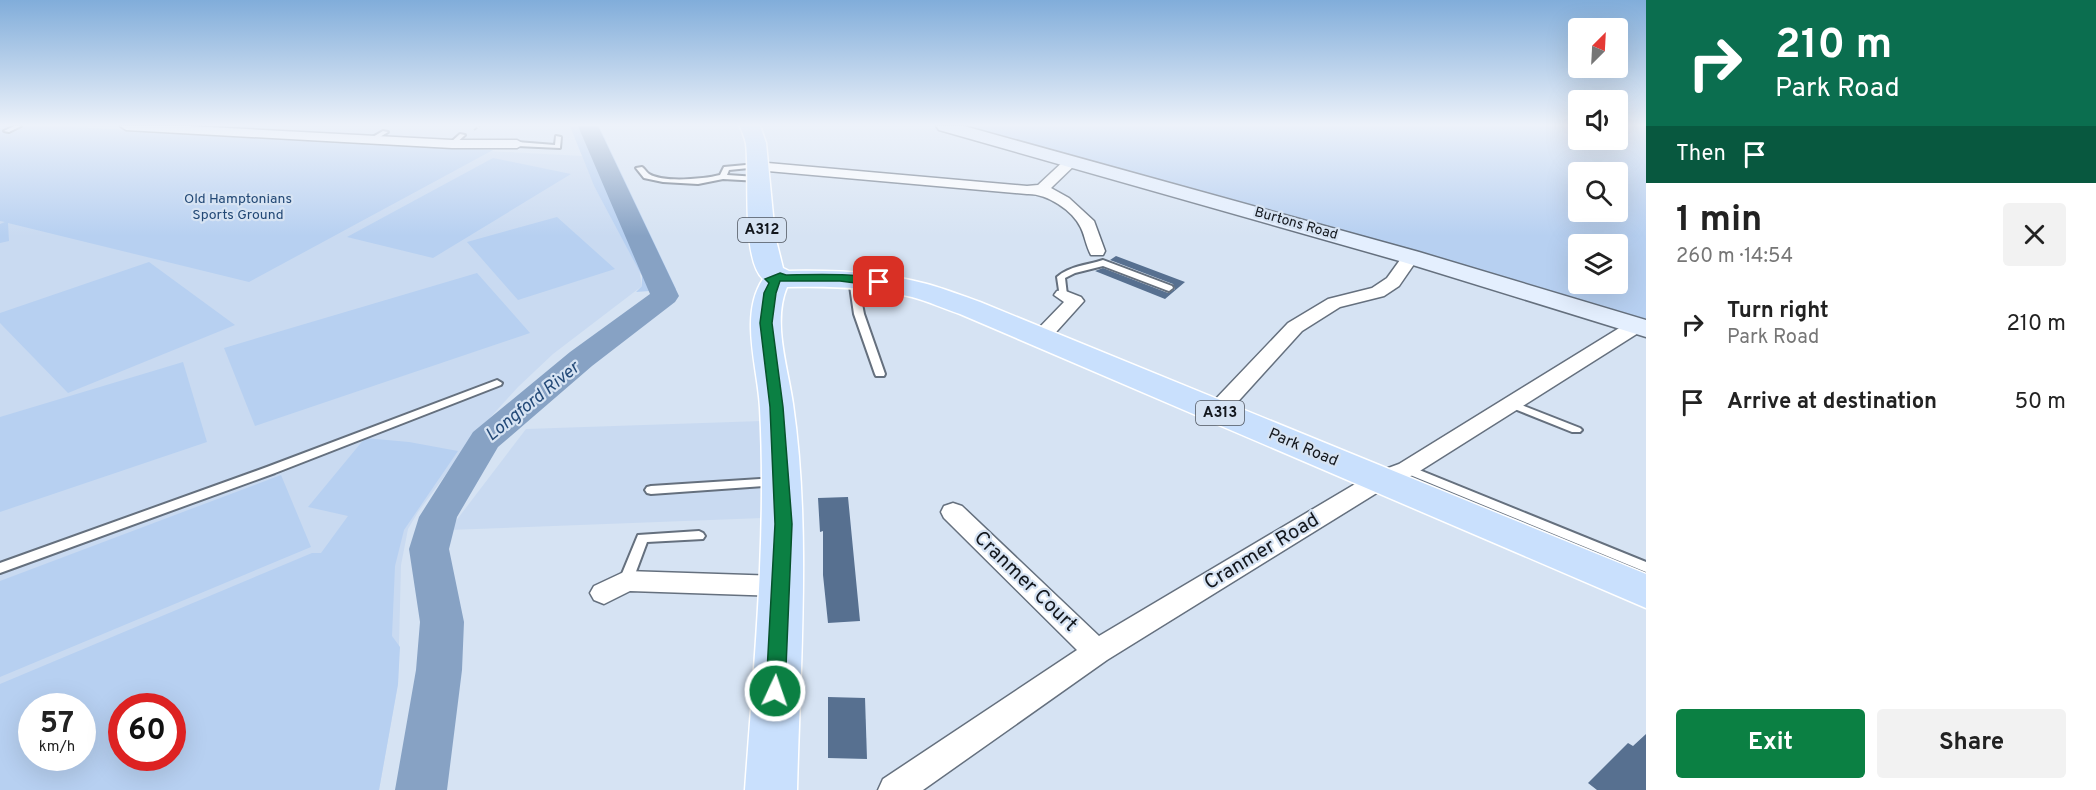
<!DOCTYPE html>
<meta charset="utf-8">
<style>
:root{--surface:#fff;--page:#f2f2f2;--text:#222;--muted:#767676;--accent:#0b8043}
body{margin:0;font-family:Overpass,sans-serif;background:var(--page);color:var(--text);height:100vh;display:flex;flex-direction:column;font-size:22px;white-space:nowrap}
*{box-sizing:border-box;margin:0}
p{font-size:20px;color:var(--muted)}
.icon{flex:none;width:33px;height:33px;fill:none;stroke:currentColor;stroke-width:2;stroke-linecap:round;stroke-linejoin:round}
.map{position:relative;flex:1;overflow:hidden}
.drawer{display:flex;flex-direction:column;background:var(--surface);width:450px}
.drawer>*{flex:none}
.top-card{background:#0b6e4f;color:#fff;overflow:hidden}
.needle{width:39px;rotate:24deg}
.tools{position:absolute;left:1568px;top:18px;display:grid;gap:12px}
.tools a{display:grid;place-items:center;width:60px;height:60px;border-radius:6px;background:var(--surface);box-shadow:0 6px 24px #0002;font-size:30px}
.speed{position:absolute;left:18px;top:693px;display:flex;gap:12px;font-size:30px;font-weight:700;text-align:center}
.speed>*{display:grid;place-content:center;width:78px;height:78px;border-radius:50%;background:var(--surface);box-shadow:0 6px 24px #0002;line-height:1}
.speed small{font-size:15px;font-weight:400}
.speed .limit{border:9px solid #d22;background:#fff;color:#111}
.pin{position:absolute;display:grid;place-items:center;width:51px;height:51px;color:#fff;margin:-26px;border-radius:12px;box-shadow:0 3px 9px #0006}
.me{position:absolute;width:66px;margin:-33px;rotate:3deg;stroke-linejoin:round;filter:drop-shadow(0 0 4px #0008)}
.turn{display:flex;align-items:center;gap:21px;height:126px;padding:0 30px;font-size:27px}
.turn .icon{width:78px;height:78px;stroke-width:2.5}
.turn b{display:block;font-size:42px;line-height:51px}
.then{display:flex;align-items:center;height:57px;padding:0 30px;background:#0003;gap:12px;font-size:22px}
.round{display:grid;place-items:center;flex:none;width:63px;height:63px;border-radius:6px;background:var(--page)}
.head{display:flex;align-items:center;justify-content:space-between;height:102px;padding:0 30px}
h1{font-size:36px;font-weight:700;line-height:45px}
.button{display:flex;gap:12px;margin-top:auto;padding:12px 30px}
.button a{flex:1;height:69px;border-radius:6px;background:var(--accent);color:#fff;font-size:24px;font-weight:700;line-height:69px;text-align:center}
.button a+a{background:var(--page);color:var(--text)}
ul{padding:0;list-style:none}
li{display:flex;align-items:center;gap:18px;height:78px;padding:0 30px}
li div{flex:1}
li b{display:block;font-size:22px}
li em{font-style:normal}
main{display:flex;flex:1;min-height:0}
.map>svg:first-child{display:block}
</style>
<main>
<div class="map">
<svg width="1646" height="790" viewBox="0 0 1646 790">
<rect width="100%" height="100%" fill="#d6e3f3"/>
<!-- built -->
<g fill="#c9daf1" fill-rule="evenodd">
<path d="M22 126 582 156 594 186 639 269 642 286 553 354 518 387 477 432 418 512 408 529 401 565 398 684 379 790H0V130ZM32 706H82V758H32ZM122 706H172V758H122Z"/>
<polygon points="762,421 763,518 449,530 526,429"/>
</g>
<!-- green -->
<g fill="#b7d0f1" fill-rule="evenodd">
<polygon points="22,126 52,126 493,150 249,282 8,223 9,241 0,243 0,224 5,222 0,221 0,130"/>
<polygon points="570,126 599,126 676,289 636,292 642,286 642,276 594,186"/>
<path d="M960 126H1578V140H1617V126H1646V325L1190 188ZM1578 172H1617V212H1578ZM1578 244H1617V284H1578Z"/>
<polygon points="493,158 571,174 433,258 347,237"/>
<polygon points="557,217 615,269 518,300 467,242"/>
<polygon points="149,262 235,325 68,393 0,323 0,313"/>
<polygon points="477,273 530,333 255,426 224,348"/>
<polygon points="183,362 207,442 0,512 0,417"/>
<path d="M365 438 409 442 458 451 404 530 395 566 392 636 400 647 398 684 379 790H0V684L312 553H321L348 516 308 507ZM32 706H82V758H32ZM122 706H172V758H122Z"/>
<polygon points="281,475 311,547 0,677 0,581"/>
</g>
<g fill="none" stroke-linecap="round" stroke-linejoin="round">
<!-- river -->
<polygon fill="#87a2c4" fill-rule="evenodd" points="578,126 598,126 679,296 675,302 592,366 498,447 457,517 449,549 464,622 462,670 447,790 395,790 416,670 420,622 409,549 419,517 473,432 570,352 650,294"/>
</g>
<!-- building -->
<g fill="#577090">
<polygon points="1116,256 1185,282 1165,299 1095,271 1103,268 1168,293 1175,289 1173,284 1110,260"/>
<polygon points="848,497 860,621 828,623 823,575 823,531 820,532 818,498"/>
<polygon points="828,697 865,698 867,759 828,758"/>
<polygon points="1646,734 1646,790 1597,790 1588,783 1628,743 1633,746"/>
</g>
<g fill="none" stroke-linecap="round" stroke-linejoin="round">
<defs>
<g id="lane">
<polygon points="14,126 21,126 9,132 4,131"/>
<polygon points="383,131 388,132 375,140 371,140 371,138"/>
<polygon points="460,134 465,135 454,145 450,145 450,143"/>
<polygon points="556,136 561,137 560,148 517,146 514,144 517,142 555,145"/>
<path d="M757 164 760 166 759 167 729 170 727 175 757 177 761 179 760 181 723 179 698 184 663 182 644 178 636 168 642 167C645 169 646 172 649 174 663 183 704 179 720 175L724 167Z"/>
<path d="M1103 260 1172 286 1173 288 1169 291 1166 290 1103 266 1075 273 1065 278 1067 295 1066 297H1060L1057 277C1069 266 1088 265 1103 260Z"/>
<polygon points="853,276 857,279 864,314 885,374 884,376 876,376 875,374 854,314 849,279"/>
<polygon points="497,380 502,383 501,385 275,473 0,573 0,563 267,467"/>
<polygon points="1511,401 1580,428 1582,430 1580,432 1572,432 1507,406 1506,404"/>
<polygon points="1407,465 1646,562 1646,572 1403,472 1401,469 1403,466"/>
<polygon points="774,478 778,479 780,482 778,485 651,494 647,493 645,490 647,487 651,486"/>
<polygon points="699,531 703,533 705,536 703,539 647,542 631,585 626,586 621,585 619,581 638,535"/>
</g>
<g id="street">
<polygon points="120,126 189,126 452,140 517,140 524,144 517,148 452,148 126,130"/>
<path d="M1072 157 1079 161 1051 188 1069 198 1094 221 1105 251 1103 255H1091C1086 246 1085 236 1081 228 1073 210 1046 193 1027 194L757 170 750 166 757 162 1027 186 1038 185 1067 158Z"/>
<polygon points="1411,252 1419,257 1399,286 1384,296 1340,307 1302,331 1224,417 1216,419 1208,417 1205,412 1208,407 1288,323 1328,299 1372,288 1387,278 1405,253"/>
<polygon points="1063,290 1081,297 1084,301 1048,341 1034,341 1031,337 1034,333 1064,302 1054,295 1057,291"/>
<polygon points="1636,320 1643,322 1645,326 1643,330 1415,474 1388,486 1107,660 923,790 878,790 883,779 1077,650 944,518 941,512 944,506 953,503 962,506 1099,636 1372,474 1399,464 1629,322"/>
<polygon points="626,571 781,576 791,579 794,586 791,593 781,596 630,591 604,604 594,600 590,593 594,586"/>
</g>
<polygon id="secondary" points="936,126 964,126 1419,252 1646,320 1646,337 1403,262 939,130"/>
<path id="primary" d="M740 126H760L766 143 775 236 783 268 789 271C836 270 882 272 927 284 945 289 963 296 980 302L1646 574V608L960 314C944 309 928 301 912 297 871 287 828 286 787 287 772 322 788 368 793 404 811 527 800 665 797 790H745C754 663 767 536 760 408 758 368 739 315 763 279 741 259 750 175 746 144 745 138 742 132 740 126Z"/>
</defs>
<!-- lane casing -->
<use href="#lane" stroke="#65707e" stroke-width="4"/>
<!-- street casing -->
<use href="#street" stroke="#65707e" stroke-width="3"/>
<!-- secondary casing -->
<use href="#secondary" stroke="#65707e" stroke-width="3"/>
<!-- primary casing -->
<use href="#primary" stroke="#fff" stroke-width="3"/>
<!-- path -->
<polyline stroke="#79828d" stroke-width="2" stroke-dasharray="4 2" stroke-linecap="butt" points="474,130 480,126"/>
<!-- lane -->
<use href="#lane" fill="#fff" fill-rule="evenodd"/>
<!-- street -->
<use href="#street" fill="#fff" fill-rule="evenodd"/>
<!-- secondary -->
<use href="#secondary" fill="#e4effe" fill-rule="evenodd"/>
<!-- primary -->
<use href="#primary" fill="#c9e0fd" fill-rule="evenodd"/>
</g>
<!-- sky -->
<linearGradient id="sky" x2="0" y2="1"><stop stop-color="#81adda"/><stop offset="0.53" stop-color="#edf2fa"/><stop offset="1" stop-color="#edf2fa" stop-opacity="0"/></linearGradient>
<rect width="1646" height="236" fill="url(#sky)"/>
<!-- route -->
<path fill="#0b8043" stroke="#07532c" stroke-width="1.5" d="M780 273 786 275C805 275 872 272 885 282L879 286 840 281H780L776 293 772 323 783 407 792 524 785 691 782 697 775 699 768 697 766 691 775 524 770 407 760 323 764 293 769 283 765 279Z"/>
<g text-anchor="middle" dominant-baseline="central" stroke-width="4.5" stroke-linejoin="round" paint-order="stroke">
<!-- far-park labels -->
<g font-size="14" fill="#224875" stroke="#d6e3f3">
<text x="238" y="199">Old Hamptonians<tspan x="238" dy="16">Sports Ground</tspan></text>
</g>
<!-- far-street labels -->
<g font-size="14" fill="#13171d" stroke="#d6e3f3">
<text transform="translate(1296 224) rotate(16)">Burtons Road</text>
</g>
<!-- shield labels -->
<g fill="#d6e3f3" stroke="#4e545d" stroke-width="1.5">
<rect x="738" y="218" width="48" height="24" rx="4.5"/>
<rect x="1196" y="401" width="48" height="24" rx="4.5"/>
</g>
<g font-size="15" font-weight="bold" fill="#13171d">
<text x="762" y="230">A312</text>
<text x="1220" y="413">A313</text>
</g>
<!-- street labels -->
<g font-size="16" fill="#13171d" stroke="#d6e3f3">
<text transform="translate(1303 448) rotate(23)">Park Road</text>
</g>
<!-- water labels -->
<g font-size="18" font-style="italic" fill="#244a78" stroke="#d6e3f3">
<text transform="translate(533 402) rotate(-39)">Longford River</text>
</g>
<!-- near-street labels -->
<g font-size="20" fill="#13171d" stroke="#d6e3f3">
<text transform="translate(1262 552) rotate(-31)">Cranmer Road</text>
<text transform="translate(1025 582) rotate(44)">Cranmer Court</text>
</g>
</g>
</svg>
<div class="tools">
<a><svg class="needle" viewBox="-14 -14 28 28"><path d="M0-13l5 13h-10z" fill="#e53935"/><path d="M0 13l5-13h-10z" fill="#767676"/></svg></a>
<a><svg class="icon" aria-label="sound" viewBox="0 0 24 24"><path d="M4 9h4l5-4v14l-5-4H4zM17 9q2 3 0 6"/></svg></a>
<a><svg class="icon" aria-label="search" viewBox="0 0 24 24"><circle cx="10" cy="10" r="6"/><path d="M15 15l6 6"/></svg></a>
<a><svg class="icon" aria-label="layers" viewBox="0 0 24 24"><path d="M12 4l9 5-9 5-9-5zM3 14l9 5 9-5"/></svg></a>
</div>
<div class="speed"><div>57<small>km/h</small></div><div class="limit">60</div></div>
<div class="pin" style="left:879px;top:282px;background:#d93025"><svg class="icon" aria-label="arrive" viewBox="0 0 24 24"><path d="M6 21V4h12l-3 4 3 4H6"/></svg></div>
<svg class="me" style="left:775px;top:691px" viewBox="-20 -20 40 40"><circle r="17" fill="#0b8043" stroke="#fff" stroke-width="3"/><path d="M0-11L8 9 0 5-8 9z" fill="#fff"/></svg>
</div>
<section class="drawer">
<div class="top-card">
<div class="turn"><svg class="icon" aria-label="right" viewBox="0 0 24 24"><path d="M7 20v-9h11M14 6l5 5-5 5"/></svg><div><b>210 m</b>Park Road</div></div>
<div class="then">Then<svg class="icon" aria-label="arrive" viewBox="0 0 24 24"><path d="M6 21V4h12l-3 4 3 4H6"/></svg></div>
</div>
<div class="head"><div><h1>1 min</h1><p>260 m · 14:54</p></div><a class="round"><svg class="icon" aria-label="close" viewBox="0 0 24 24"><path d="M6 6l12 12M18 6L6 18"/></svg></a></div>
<ul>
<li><svg class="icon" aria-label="right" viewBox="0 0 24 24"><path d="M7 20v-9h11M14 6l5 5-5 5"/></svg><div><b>Turn right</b><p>Park Road</p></div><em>210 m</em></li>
<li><svg class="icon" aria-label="arrive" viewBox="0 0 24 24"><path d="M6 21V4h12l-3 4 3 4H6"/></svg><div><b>Arrive at destination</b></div><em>50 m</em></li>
</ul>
<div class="button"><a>Exit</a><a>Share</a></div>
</section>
</main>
